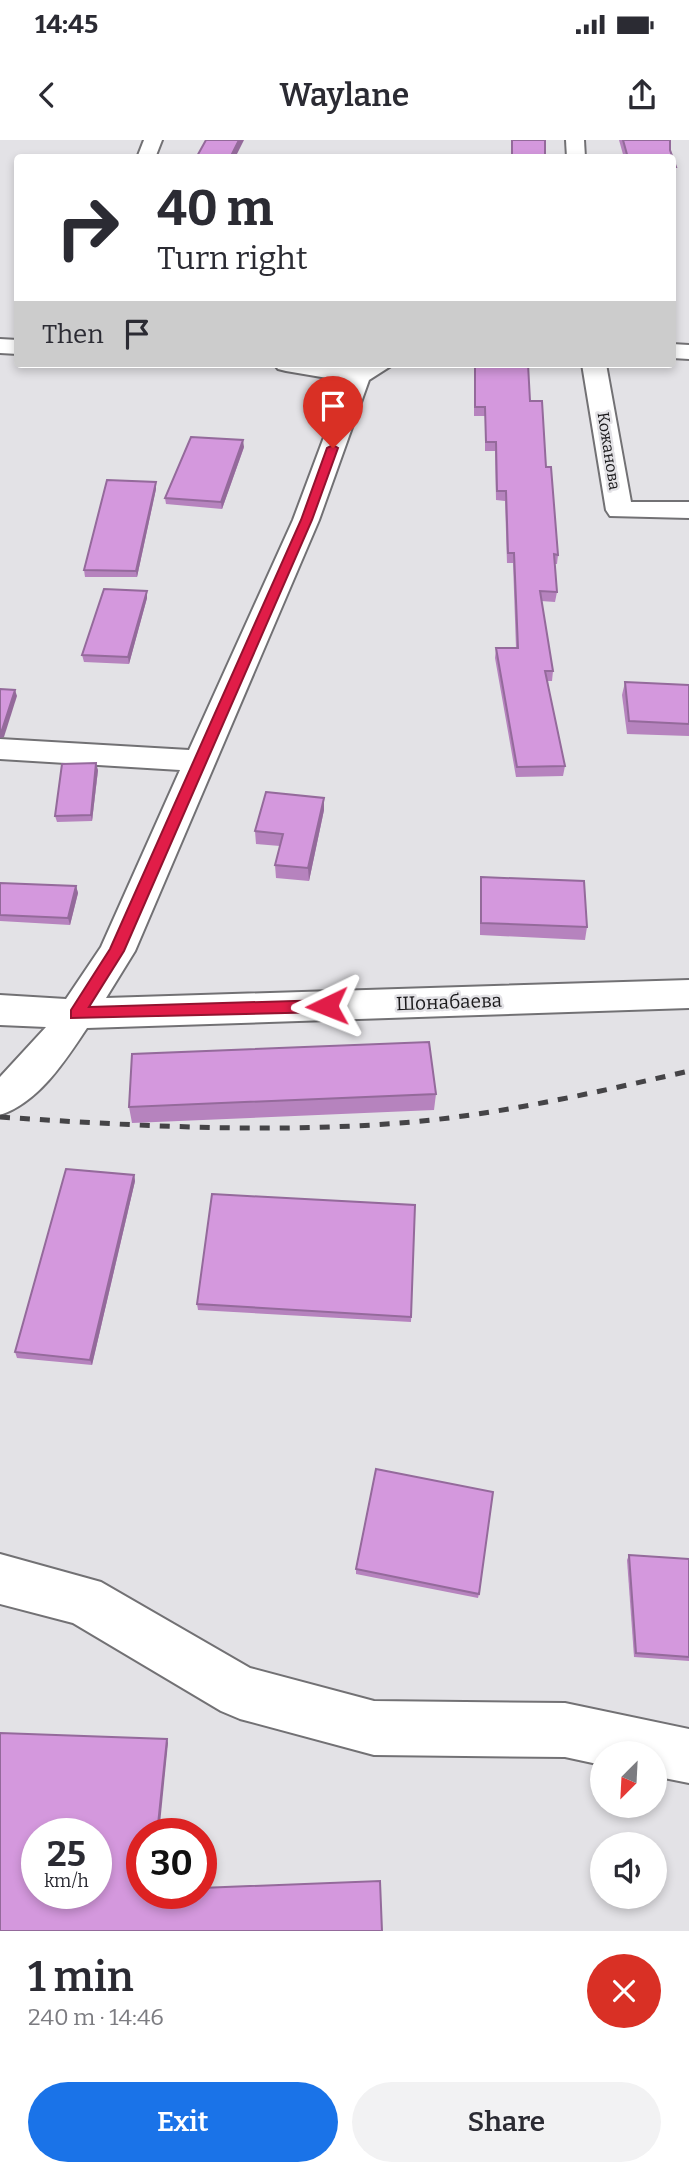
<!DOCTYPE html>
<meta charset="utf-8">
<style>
:root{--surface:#fff;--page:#f2f2f3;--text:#2b2b33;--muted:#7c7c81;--accent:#1a73e8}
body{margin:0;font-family:Bitter,serif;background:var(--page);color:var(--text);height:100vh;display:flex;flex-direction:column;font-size:26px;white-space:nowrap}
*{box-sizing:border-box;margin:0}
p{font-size:23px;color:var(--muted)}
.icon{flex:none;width:38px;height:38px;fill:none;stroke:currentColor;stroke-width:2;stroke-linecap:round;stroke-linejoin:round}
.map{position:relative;height:1791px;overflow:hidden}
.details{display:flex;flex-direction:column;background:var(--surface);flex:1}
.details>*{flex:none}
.guide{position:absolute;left:14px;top:14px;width:662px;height:214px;border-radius:7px;box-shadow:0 4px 10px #0003;background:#fff;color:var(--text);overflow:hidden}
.needle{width:46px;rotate:204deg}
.tools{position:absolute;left:590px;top:1601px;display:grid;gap:14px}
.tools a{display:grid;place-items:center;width:77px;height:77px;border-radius:50%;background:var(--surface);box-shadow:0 4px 10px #0003;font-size:35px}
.speed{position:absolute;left:21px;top:1678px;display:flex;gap:14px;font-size:35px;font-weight:700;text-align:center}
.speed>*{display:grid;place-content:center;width:91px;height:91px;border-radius:50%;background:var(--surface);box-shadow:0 4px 10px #0003;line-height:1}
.speed small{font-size:18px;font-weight:400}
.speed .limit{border:10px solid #d22;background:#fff;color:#111}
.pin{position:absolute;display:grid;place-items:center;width:60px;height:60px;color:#fff;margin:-72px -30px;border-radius:50% 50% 50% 0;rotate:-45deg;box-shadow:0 0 7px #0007}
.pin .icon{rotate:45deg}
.me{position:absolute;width:77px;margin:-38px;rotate:268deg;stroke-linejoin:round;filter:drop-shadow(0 0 5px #0008)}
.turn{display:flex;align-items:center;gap:24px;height:147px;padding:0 28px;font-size:32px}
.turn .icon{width:91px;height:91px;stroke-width:2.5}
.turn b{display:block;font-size:49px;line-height:60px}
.then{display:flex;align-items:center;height:66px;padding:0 28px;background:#0003;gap:14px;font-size:26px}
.round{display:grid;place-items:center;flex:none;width:74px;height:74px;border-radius:37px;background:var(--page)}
.overview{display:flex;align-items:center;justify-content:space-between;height:119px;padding:0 28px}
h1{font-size:42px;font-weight:600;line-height:52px}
.cta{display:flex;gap:14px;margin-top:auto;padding:14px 28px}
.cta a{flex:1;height:80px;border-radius:42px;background:var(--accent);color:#fff;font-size:28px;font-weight:600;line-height:80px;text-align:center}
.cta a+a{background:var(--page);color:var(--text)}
.status{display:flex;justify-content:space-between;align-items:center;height:49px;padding:0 35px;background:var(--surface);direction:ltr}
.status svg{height:19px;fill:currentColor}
header{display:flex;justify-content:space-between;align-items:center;height:91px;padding:0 28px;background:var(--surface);font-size:32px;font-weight:600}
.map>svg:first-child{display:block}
</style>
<div class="status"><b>14:45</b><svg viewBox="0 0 49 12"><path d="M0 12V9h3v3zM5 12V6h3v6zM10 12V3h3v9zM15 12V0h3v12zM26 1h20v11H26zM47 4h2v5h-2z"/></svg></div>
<header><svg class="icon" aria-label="back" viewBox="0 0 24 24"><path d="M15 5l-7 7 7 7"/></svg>Waylane<svg class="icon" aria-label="share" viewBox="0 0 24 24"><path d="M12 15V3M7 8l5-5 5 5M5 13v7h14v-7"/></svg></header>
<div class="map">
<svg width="689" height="1791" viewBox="0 0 689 1791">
<rect width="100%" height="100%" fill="#e3e2e6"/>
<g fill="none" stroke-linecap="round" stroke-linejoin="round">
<defs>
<g id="minor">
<polygon points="144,0 162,0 155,18 137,18"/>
<polygon points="566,0 584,0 585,18 567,18"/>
<polygon points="0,199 18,200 18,214 0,213"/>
<polygon points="672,204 689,205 689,219 672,218"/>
<path d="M274 224H329L356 228 364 224H394L369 240 319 380 135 811 106 858 689 840V868L87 888C65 921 39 962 0 975V937L46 887 0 885V855L66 859 101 807 180 630 0 619V599L189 610 293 380 345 241 286 231 278 229Z"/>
<polygon points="582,224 606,224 631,362 689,362 689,378 610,376 606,370"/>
<polygon points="0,1414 101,1442 250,1528 374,1561 565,1563 689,1589 689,1643 654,1636 654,1614 602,1614 602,1625 565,1617 374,1615 240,1579 221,1571 73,1483 0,1464"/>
</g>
</defs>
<!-- minor casing -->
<use href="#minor" stroke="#727174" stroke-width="4"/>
<!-- minor -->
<use href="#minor" fill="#fff" fill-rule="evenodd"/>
<!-- rail -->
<path stroke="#454447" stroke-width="5" stroke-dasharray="10 10" stroke-linecap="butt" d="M0 977C137 986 276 994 413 982 506 973 598 952 689 931"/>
</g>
<!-- wall -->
<g fill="#b683be">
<polygon points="619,0 670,0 670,10 676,27 674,37 672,37 672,18 624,18"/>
<polygon points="474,224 528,224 530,261 546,327 558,415 557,424 555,424 557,452 555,462 541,461 553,531 552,541 547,541 565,626 563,636 516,637 495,518 496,508 516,508 513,423 507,423 505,361 496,360 495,311 485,311 485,276 474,276"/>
<polygon points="244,307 222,369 166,364 165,358"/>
<polygon points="156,349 137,437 85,437 84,430"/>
<polygon points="147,451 147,458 129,524 84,522 82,515"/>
<polygon points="625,542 689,545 689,596 627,594 622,555"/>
<polygon points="98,630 92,681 57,682 55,676"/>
<polygon points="324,670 309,741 276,738 275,725 280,706 256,704 255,691"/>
<polygon points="481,737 587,787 585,800 480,795 480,749"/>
<polygon points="0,743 76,746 78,753 70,785 0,781"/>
<polygon points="436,954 434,970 132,983 129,967"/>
<polygon points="134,1035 135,1041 92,1225 17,1218 15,1212"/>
<polygon points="415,1065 411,1182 198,1170 197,1164"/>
<polygon points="629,1415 689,1419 689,1521 634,1517 627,1420"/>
<polygon points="356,1429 479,1454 478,1458 356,1434"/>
</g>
<!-- shaded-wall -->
<g fill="#946a9b">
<polygon points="239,0 244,0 235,18 230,18"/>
<polygon points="243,300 244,307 222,369 221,362"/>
<polygon points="156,342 156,349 137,437 136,431"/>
<polygon points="147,451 147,458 129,524 128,517"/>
<polygon points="15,550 17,556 4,597 0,598 0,591"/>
<polygon points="96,623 98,630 92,681 91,675"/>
<polygon points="324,658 324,670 309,741 308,728"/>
<polygon points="76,746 78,753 70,785 68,778"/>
<polygon points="134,1035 135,1041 92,1225 90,1220"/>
<polygon points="167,1599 168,1603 159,1694 157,1694"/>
</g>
<!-- building -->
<g fill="#d498dd" stroke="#946a9b" stroke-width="2" fill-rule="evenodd">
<polygon points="206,0 239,0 230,18 196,18"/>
<rect x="512" y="0" width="33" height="18"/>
<polygon points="623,0 670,0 670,10 676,27 672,27 672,18 628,18"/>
<polygon points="475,224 528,224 530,261 542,261 546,327 551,327 558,415 554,414 557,452 540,451 553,531 545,531 565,626 517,627 496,508 518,508 514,413 508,413 506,351 497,351 496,302 486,302 485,267 475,267"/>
<polygon points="191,297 243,300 221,362 165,358"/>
<polygon points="107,340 156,342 136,431 84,430"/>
<polygon points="104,449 147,451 128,517 82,515"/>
<polygon points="625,542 689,545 689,584 629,581"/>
<polygon points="0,549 15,550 2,590 0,591"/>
<polygon points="96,623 91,675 55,676 62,624"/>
<polygon points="266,652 324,658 308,728 275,725 283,694 255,691"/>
<polygon points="481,737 584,741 587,787 481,783"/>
<polygon points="0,743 76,746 68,778 0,775"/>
<polygon points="429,902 436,954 129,967 132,914"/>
<polygon points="66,1029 134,1035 90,1220 15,1212"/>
<polygon points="212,1054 415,1065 411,1177 197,1164"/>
<polygon points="376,1329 493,1352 479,1454 356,1429"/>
<polygon points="629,1415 689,1419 689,1517 636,1513"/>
<path d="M0 1593 167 1599 157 1694H142V1754H201V1748L380 1741 382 1791H0ZM37 1694H96V1754H37Z"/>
</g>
<!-- route -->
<polygon fill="#e11d48" stroke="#92132f" stroke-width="2" points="333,305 338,308 312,380 124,811 89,867 327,860 335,866 327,872 71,878 71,870 110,809 301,380 327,308"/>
<g text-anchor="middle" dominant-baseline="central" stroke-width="5" stroke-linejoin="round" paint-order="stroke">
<!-- far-street labels -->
<g font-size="16" fill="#19181a" stroke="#e3e2e6">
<text transform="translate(609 311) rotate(81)">Кожанова</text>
</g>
<!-- street labels -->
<g font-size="19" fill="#19181a" stroke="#e3e2e6">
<text transform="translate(449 862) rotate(-2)">Шонабаева</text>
</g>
</g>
</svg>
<div class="tools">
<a><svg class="needle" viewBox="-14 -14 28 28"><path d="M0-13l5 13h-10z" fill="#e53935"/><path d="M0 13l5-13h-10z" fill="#7c7c81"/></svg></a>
<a><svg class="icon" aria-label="sound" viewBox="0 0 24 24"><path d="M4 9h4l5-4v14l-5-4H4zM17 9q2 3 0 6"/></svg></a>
</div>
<div class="speed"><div>25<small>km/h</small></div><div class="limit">30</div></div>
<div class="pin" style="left:333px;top:308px;background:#d93025"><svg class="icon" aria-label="arrive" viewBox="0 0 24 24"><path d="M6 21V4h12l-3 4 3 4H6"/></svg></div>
<svg class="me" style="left:327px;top:866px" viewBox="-20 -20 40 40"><path d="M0-17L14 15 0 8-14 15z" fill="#e11d48" stroke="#fff" stroke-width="4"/></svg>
<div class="guide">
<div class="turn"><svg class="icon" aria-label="right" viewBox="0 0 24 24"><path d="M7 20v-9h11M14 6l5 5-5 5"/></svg><div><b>40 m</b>Turn right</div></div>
<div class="then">Then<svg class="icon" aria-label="arrive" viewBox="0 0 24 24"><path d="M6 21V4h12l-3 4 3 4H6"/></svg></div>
</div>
</div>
<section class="details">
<div class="overview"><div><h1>1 min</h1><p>240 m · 14:46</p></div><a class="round" style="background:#d93025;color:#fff"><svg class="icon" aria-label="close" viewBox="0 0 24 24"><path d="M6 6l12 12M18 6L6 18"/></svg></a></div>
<div class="cta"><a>Exit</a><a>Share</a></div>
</section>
